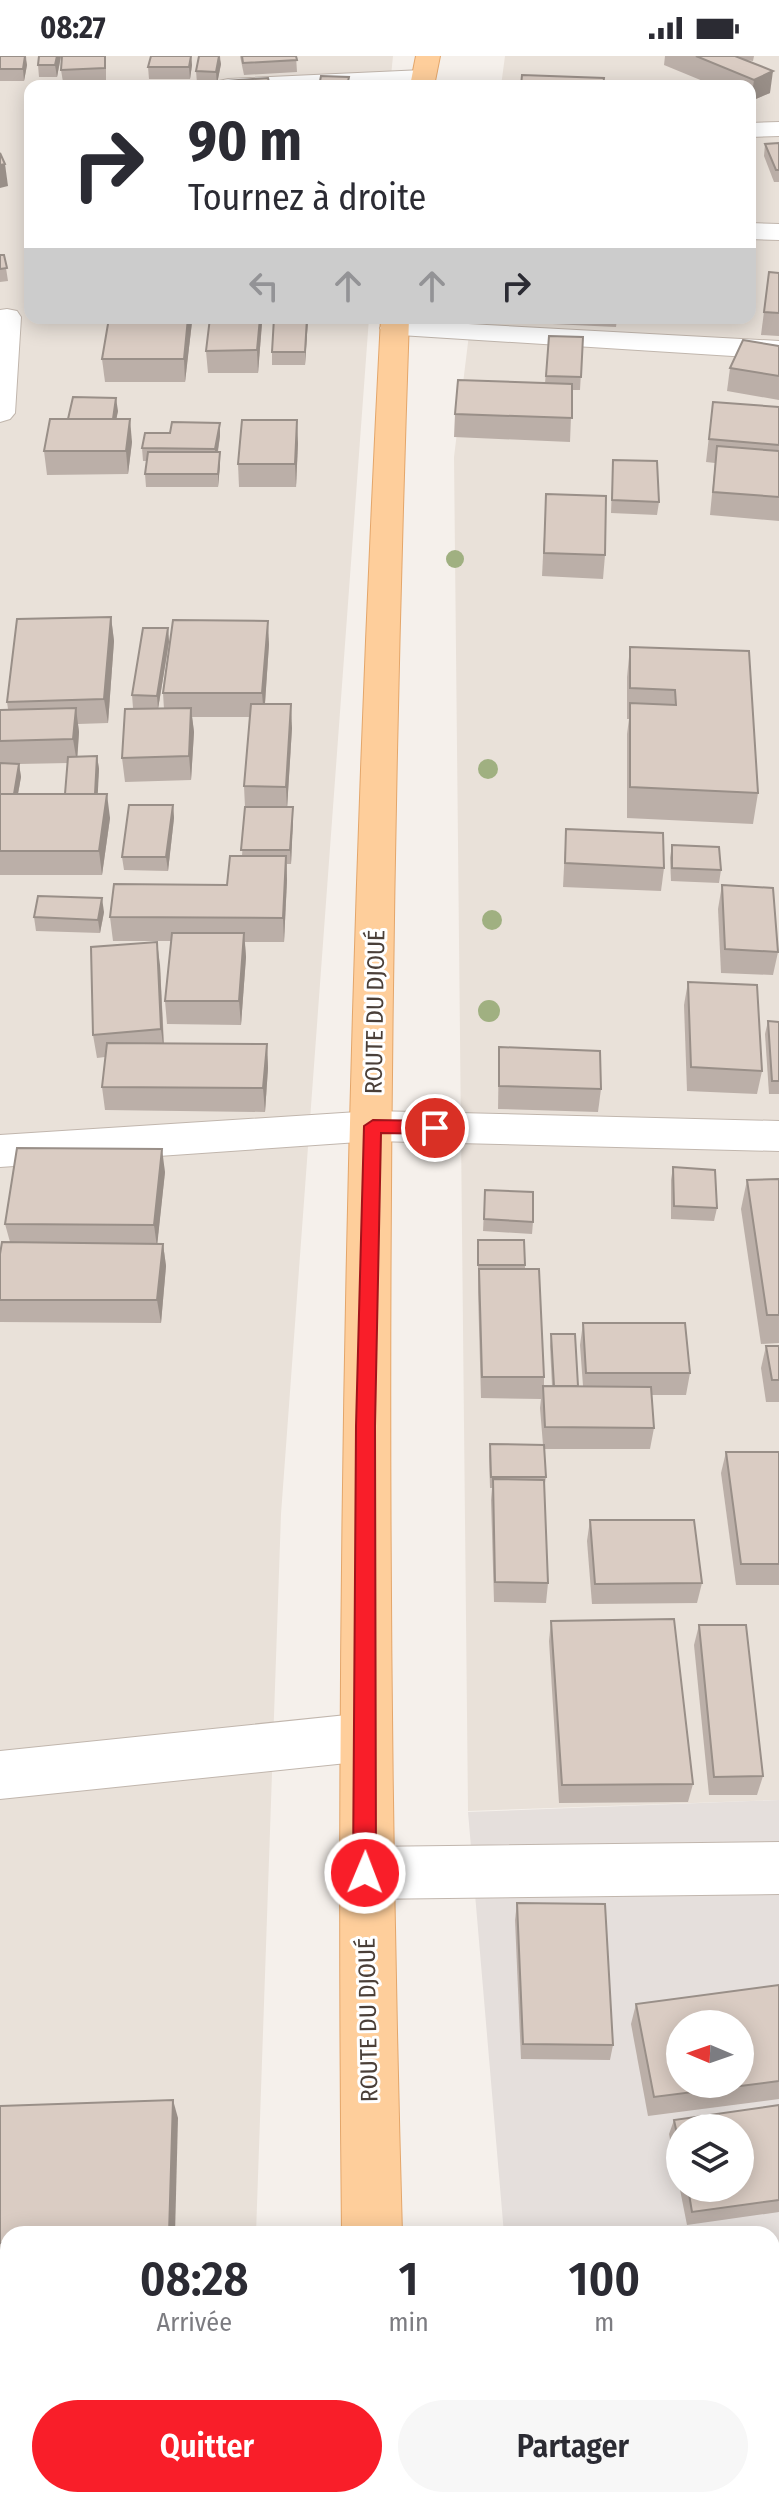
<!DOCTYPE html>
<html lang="fr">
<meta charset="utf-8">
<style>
:root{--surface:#fff;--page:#f7f7f7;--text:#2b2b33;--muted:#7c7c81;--accent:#f91e29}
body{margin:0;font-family:"Fira Sans Condensed",sans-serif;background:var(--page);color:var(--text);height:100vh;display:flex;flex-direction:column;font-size:30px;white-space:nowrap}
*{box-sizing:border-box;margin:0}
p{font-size:26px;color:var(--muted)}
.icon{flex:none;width:44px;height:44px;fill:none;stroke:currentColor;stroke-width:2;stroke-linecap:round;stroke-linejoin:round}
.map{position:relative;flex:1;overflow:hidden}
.panel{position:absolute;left:0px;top:2170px;width:780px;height:282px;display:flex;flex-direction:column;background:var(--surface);border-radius:24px 24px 0 0;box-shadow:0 4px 20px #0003}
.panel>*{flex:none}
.banner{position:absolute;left:24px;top:24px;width:732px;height:244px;border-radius:16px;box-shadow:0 4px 20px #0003;background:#fff;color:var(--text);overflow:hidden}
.needle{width:52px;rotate:272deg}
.controls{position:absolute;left:666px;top:1954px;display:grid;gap:16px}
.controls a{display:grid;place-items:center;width:88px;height:88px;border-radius:50%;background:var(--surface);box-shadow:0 4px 20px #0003;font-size:40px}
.pin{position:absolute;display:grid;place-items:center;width:68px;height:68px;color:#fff;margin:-34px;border:4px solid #fff;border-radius:50%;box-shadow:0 2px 8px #0007}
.me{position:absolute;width:88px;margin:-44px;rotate:1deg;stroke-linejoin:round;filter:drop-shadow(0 0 6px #0008)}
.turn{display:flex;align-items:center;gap:28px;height:168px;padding:0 32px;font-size:36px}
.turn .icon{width:104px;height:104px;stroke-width:2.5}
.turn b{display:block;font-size:56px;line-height:68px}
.lanes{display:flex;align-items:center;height:76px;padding:0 32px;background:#0003;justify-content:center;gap:40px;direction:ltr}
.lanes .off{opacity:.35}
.eta{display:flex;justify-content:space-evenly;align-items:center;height:136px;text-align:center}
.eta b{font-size:48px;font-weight:600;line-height:56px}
.cta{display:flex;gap:16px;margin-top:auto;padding:16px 32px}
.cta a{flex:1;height:92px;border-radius:48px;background:var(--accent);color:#fff;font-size:32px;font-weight:600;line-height:92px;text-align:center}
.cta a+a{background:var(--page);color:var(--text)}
.status{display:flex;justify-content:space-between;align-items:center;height:56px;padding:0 40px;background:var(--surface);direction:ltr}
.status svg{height:22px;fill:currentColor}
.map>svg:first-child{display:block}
</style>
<div class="status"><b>08:27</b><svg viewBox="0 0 49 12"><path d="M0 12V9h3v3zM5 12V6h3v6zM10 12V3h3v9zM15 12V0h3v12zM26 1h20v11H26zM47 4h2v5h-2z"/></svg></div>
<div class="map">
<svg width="779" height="2451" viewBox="0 0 779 2451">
<rect width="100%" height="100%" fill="#f5f0eb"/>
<!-- residential -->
<g fill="#e9e1d9">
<polygon points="0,0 393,0 390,30 30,30 30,262 369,262 281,1458 256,2178 8,2178 8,2444 247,2444 247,2451 0,2451"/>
<polygon points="505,0 779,0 779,1744 468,1755 454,401 471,262 750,262 750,30 501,30"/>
</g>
<!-- industrial -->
<path fill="#e5dfdc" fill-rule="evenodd" d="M779 1744V2451H526V2444H772V2178H504L468 1756ZM680 1968H740V2028H680ZM680 2072H740V2132H680Z"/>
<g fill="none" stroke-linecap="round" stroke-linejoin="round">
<defs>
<g id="minor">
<polygon points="423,14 431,16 435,21 431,26 384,30 216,30 219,25 228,23"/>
<polygon points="779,66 779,80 750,81 750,67"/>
<polygon points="750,167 779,168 779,184 750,183"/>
<polygon points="7,253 17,255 21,261 15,357 10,363 0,366 0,254"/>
<polygon points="394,264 779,285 779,303 384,278 380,272 384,266"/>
<polygon points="373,1055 779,1065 779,1095 373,1085 0,1111 0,1079"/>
<polygon points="366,1657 384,1664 392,1681 384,1698 366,1705 0,1743 0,1695"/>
<polygon points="779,1786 779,1838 365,1843 346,1835 338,1817 346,1799 365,1791"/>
<polygon points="772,2391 779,2392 779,2451 763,2451 749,2444 772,2444"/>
</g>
<g id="major">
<polygon points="416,0 440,0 434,30 410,30"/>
<path d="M381 262H409C387 900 384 1540 402 2178H342C335 1539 348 900 381 262Z"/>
<rect x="344" y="2444" width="64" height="7"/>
</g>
</defs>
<!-- minor casing -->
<use href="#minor" stroke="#c1b6ad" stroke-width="2"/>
<!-- major casing -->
<use href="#major" stroke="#e4a66a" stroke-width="2"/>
<!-- minor -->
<use href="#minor" fill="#fff" fill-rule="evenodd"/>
<!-- major -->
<use href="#major" fill="#fece9b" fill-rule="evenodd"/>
</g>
<!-- trees -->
<g fill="#a0b081">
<circle cx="455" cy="503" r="9"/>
<circle cx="488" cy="713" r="10"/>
<circle cx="492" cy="864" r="10"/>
<circle cx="489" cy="955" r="11"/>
</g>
<!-- wall -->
<g fill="#bbafa8" fill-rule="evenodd">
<polygon points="0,0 26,0 27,9 24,25 0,25"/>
<polygon points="39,0 61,0 57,21 39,21 38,9"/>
<polygon points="62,0 106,0 106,24 63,26 61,14"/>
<polygon points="151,0 191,0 192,9 190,23 149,23 148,11"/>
<polygon points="199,0 220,0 221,8 217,28 197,27 196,15"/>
<polygon points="240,0 296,0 297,16 244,19"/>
<polygon points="665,0 754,0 753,5 745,4 770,37 751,45 750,45 750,30 715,30 664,9"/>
<polygon points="779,87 779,126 774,126 764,100 765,88"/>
<polygon points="0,199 4,199 8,225 0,226"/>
<polygon points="769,216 779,217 779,280 761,279"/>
<polygon points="274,262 308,262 305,309 272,309 272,296"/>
<polygon points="552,262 617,262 616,271 552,268"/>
<polygon points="192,266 185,326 105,326 102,303"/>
<polygon points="262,267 258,317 208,317 206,295"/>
<polygon points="549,280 583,281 580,334 572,334 570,386 454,381 455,358 545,327"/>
<polygon points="779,290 779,344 727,335 730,312"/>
<polygon points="713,346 779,351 779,465 710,459 715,407 706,406"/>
<polygon points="118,355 116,363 132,386 128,418 47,419 44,395 68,363"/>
<polygon points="220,367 220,380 218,396 220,409 218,431 146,431 145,418 147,405 143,405 142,392 170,377"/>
<polygon points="298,387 296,431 239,431 238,408"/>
<polygon points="613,404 659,446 657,459 611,457"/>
<polygon points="545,461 605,499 603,523 542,520"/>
<path d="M111 561 114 585 108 667 78 668 79 676 77 701 97 700 99 713 97 738 110 762 102 819H0V654L8 653 7 646ZM68 707 65 738H18L21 721 19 708Z"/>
<polygon points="168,572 169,586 158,653 164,653 163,637 269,588 265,648 292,672 287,751 293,751 293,764 291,808 287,808 287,824 284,886 245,886 246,901 241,969 167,968 165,945 171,885 113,885 110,861 227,829 242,800 245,751 244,730 250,661 192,661 194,676 191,724 125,726 122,702 151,653 133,652 132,639"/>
<polygon points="630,591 749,595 758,737 753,768 627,762 627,678 629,663 627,663 627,621"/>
<polygon points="173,749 174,762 168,815 124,814 122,801"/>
<polygon points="566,773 664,812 661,835 563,831"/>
<polygon points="672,789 721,814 719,827 671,825 670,802"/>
<polygon points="722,829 778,896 773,919 721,917 718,853"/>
<polygon points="104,856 100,877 36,875 34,861"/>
<polygon points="160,909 164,987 267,988 268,1012 265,1056 105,1054 102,1031 105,1001 97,1002 93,979"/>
<polygon points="688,926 762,1015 757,1038 687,1035 684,949"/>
<polygon points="768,965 779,966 779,1038 769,1038 765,978"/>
<polygon points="499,991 601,1033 598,1056 498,1053"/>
<polygon points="673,1111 717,1152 714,1165 671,1163 671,1124"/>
<polygon points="165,1116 157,1188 163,1188 166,1210 161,1267 0,1266 0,1198 10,1186 5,1168"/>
<polygon points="779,1123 779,1287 761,1288 741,1153 747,1124"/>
<polygon points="485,1134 533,1166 532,1178 483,1175"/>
<polygon points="478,1184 525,1209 525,1213 544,1321 544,1330 552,1330 550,1290 551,1278 578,1330 583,1330 580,1289 583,1267 690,1317 686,1339 651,1339 654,1372 650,1393 544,1393 546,1421 544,1433 548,1527 546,1547 494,1546 491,1444 492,1432 490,1432 489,1400 490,1388 543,1389 540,1352 541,1343 481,1342 478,1236"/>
<polygon points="766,1290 779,1290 779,1346 766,1346 761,1312"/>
<polygon points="726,1396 779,1396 779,1529 736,1529 721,1417"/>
<polygon points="590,1464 702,1527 697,1547 592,1548 587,1485"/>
<polygon points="551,1565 693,1728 688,1746 559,1747 549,1585"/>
<polygon points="699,1569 763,1720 757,1739 709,1739 694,1589"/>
<polygon points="517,1847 613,1989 610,2004 521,2003 515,1864"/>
<polygon points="779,1929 779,2043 648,2060 631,1968 636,1948"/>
<path d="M779 2049V2156L687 2169 669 2078 674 2064ZM680 2072 740 2132H680Z"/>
<polygon points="0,2050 178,2062 8,2178 8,2203 0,2204"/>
</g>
<!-- shaded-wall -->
<g fill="#998f88">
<polygon points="25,0 27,9 24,25 23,13"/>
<polygon points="57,0 61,0 57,21 55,9"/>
<polygon points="191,0 192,9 190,23 189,11"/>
<polygon points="219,0 221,8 217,28 216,16"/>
<polygon points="773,15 770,37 751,45 754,24"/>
<polygon points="5,108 8,130 0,132 0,109"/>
<polygon points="188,262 192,262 192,266 185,326 184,303"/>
<polygon points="260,262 262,262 262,267 258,317 257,294"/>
<polygon points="307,262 308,262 305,309 305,296"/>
<polygon points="116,342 118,355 113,380 112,367"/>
<polygon points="130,363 132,386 128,418 126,395"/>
<polygon points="297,364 298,387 296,431 295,408"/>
<polygon points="220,367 220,380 216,406 215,393"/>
<polygon points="220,396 220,409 218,431 218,418"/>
<polygon points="111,561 114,585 108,667 104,643"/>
<polygon points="268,565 269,588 264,661 262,637"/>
<polygon points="168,572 169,586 158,653 157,640"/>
<polygon points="291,648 292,672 287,754 286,731"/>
<polygon points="76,652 79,676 77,707 73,683"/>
<polygon points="191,652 194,676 191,724 189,700"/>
<polygon points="97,700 99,713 97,754 95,740"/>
<polygon points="19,708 21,721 15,754 13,741"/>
<polygon points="107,738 110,762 102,819 99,795"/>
<polygon points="173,749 174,762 168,815 166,801"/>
<polygon points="293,751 293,764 291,808 290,794"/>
<polygon points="286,800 287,824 284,886 283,862"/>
<polygon points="102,842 104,856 100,877 98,864"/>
<polygon points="244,877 246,901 241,969 239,945"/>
<polygon points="157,886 160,909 164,997 161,973"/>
<polygon points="267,988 268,1012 265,1056 263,1032"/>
<polygon points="162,1093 165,1116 157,1191 154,1169"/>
<polygon points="163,1188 166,1210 161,1267 157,1244"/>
<polygon points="173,2044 178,2062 175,2178 169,2178"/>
<rect x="8" y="2444" width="8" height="7"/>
</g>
<!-- building -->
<g fill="#daccc3" stroke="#998f88" stroke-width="2" fill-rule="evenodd">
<polygon points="0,0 25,0 23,13 0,13"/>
<polygon points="39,0 57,0 55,9 38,9"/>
<polygon points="62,0 105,0 105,12 61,14"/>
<polygon points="151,0 191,0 189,11 148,11"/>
<polygon points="199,0 219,0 216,16 196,15"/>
<polygon points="242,0 296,0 297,4 243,7"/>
<polygon points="696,0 735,0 773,15 754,24"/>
<polygon points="522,19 604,22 603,30 521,30"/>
<polygon points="321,20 349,21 347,30 319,30"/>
<polygon points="268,22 270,30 228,30 226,25"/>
<polygon points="779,87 779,114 776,114 765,88"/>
<polygon points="0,97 5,108 0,109"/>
<polygon points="0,199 4,199 7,212 0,213"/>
<polygon points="769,216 779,217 779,257 764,256"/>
<polygon points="109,262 188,262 184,303 102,303"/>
<polygon points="210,262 260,262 257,294 206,295"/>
<polygon points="274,262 307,262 305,296 272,296"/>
<polygon points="549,280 583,281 581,321 546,320"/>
<polygon points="743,284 779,290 779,320 730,312"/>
<polygon points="458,324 572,328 572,362 455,358"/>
<polygon points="73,341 116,342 113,363 68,363"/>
<polygon points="713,346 779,351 779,389 709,383"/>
<polygon points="50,363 130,363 126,395 44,395"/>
<polygon points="242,364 297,364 295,408 238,408"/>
<polygon points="172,366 220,367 215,393 142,392 145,377 170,377"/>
<polygon points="717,390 779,395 779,441 713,436"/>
<polygon points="148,396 220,396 218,418 145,418"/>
<polygon points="613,404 657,405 659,446 612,444"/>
<polygon points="546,438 606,440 605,499 544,497"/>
<polygon points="111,561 104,643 7,646 17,563"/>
<polygon points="173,564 268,565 262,637 163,637"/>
<polygon points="143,572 168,572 157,640 132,639"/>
<polygon points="630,591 749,595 758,737 630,731 630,647 676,649 675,634 630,632"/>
<polygon points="251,648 291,648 286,731 244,730"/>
<polygon points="76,652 73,683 0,685 0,654"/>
<polygon points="191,652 189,700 122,702 125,653"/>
<polygon points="97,700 95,738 65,738 68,701"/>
<polygon points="0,707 19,708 14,738 0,738"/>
<polygon points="0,738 107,738 99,795 0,795"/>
<polygon points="129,749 173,749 166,801 122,801"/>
<polygon points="245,751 293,751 290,794 241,794"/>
<polygon points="566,773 663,777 664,812 565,807"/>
<polygon points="672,789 719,791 721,814 672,812"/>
<polygon points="230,800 286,800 283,862 110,861 114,828 227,829"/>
<polygon points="722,829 773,832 778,896 725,893"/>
<polygon points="38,840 102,842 98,864 34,861"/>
<polygon points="172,877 244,877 239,945 165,945"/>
<polygon points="157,886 161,973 93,979 91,891"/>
<polygon points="688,926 757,929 762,1015 691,1011"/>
<polygon points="768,965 779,966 779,1025 772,1025"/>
<polygon points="107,987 267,988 263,1032 102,1031"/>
<polygon points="499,991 600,995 601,1033 499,1030"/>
<polygon points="17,1092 162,1093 154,1169 5,1168"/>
<polygon points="673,1111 715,1114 717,1152 674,1150"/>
<polygon points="779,1123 779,1259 767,1259 747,1124"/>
<polygon points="485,1134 533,1136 533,1166 484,1163"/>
<polygon points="478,1184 524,1184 525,1209 478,1209"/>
<polygon points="2,1186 163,1188 157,1244 0,1244 0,1198"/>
<polygon points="479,1213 539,1213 544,1321 482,1321"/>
<polygon points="583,1267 685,1267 690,1317 586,1317"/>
<polygon points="551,1278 575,1278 578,1330 554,1330"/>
<polygon points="766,1290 779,1290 779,1324 772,1324"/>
<polygon points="543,1330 651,1331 654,1372 545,1371"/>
<polygon points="490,1388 544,1389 546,1421 491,1421"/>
<polygon points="726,1396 779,1396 779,1508 741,1508"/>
<polygon points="493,1423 544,1424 548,1527 495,1526"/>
<polygon points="590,1464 694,1464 702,1527 595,1528"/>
<polygon points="674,1563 693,1728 562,1729 551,1565"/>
<polygon points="699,1569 746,1569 763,1720 714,1721"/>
<polygon points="517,1847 605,1848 613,1989 523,1988"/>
<path d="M779 1929V2025L654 2041 636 1948ZM680 1968H740V2028H680Z"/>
<polygon points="173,2044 169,2178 8,2178 8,2187 0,2187 0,2050"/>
<polygon points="779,2049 779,2144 692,2156 688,2132 740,2132 740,2072 680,2072 680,2092 674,2064"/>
<rect x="0" y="2213" width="8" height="238"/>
</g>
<!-- route -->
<polygon fill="#f91e29" stroke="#a2141b" stroke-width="2" points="373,1064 435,1065 444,1072 435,1078 381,1077 375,1370 376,1817 372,1825 365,1828 357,1825 353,1817 356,1370 364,1070"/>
<g text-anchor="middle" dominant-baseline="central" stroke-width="6" stroke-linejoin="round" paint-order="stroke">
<!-- street labels -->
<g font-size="24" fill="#4a3f38" stroke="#fff">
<text transform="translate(375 956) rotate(-89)">ROUTE DU DJOUÉ</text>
<text transform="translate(368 1964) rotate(-91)">ROUTE DU DJOUÉ</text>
</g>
</g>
</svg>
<div class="controls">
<a><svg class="needle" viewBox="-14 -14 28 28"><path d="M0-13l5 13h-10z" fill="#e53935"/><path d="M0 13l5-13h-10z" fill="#7c7c81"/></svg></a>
<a><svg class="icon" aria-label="layers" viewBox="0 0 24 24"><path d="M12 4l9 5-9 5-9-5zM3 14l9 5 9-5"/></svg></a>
</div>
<div class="pin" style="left:435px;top:1072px;background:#d93025"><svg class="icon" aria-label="arrive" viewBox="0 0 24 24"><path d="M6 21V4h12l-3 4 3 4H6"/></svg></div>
<svg class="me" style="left:365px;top:1817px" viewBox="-20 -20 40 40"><circle r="17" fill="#f91e29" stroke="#fff" stroke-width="3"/><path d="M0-11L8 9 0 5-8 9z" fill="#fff"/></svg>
<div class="banner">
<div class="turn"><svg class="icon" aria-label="right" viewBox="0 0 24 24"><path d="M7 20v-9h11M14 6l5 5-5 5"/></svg><div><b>90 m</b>Tournez à droite</div></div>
<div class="lanes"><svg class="icon off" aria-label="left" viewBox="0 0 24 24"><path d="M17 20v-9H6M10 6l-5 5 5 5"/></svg><svg class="icon off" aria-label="ahead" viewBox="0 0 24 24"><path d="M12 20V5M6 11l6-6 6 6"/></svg><svg class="icon off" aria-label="ahead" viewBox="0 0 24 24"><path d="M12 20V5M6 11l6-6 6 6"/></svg><svg class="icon" aria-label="right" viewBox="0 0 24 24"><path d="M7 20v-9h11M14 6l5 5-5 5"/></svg></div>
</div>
<section class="panel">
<div class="eta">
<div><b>08:28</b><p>Arrivée</p></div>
<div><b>1</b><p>min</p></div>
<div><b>100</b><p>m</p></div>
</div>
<div class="cta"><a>Quitter</a><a>Partager</a></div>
</section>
</div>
